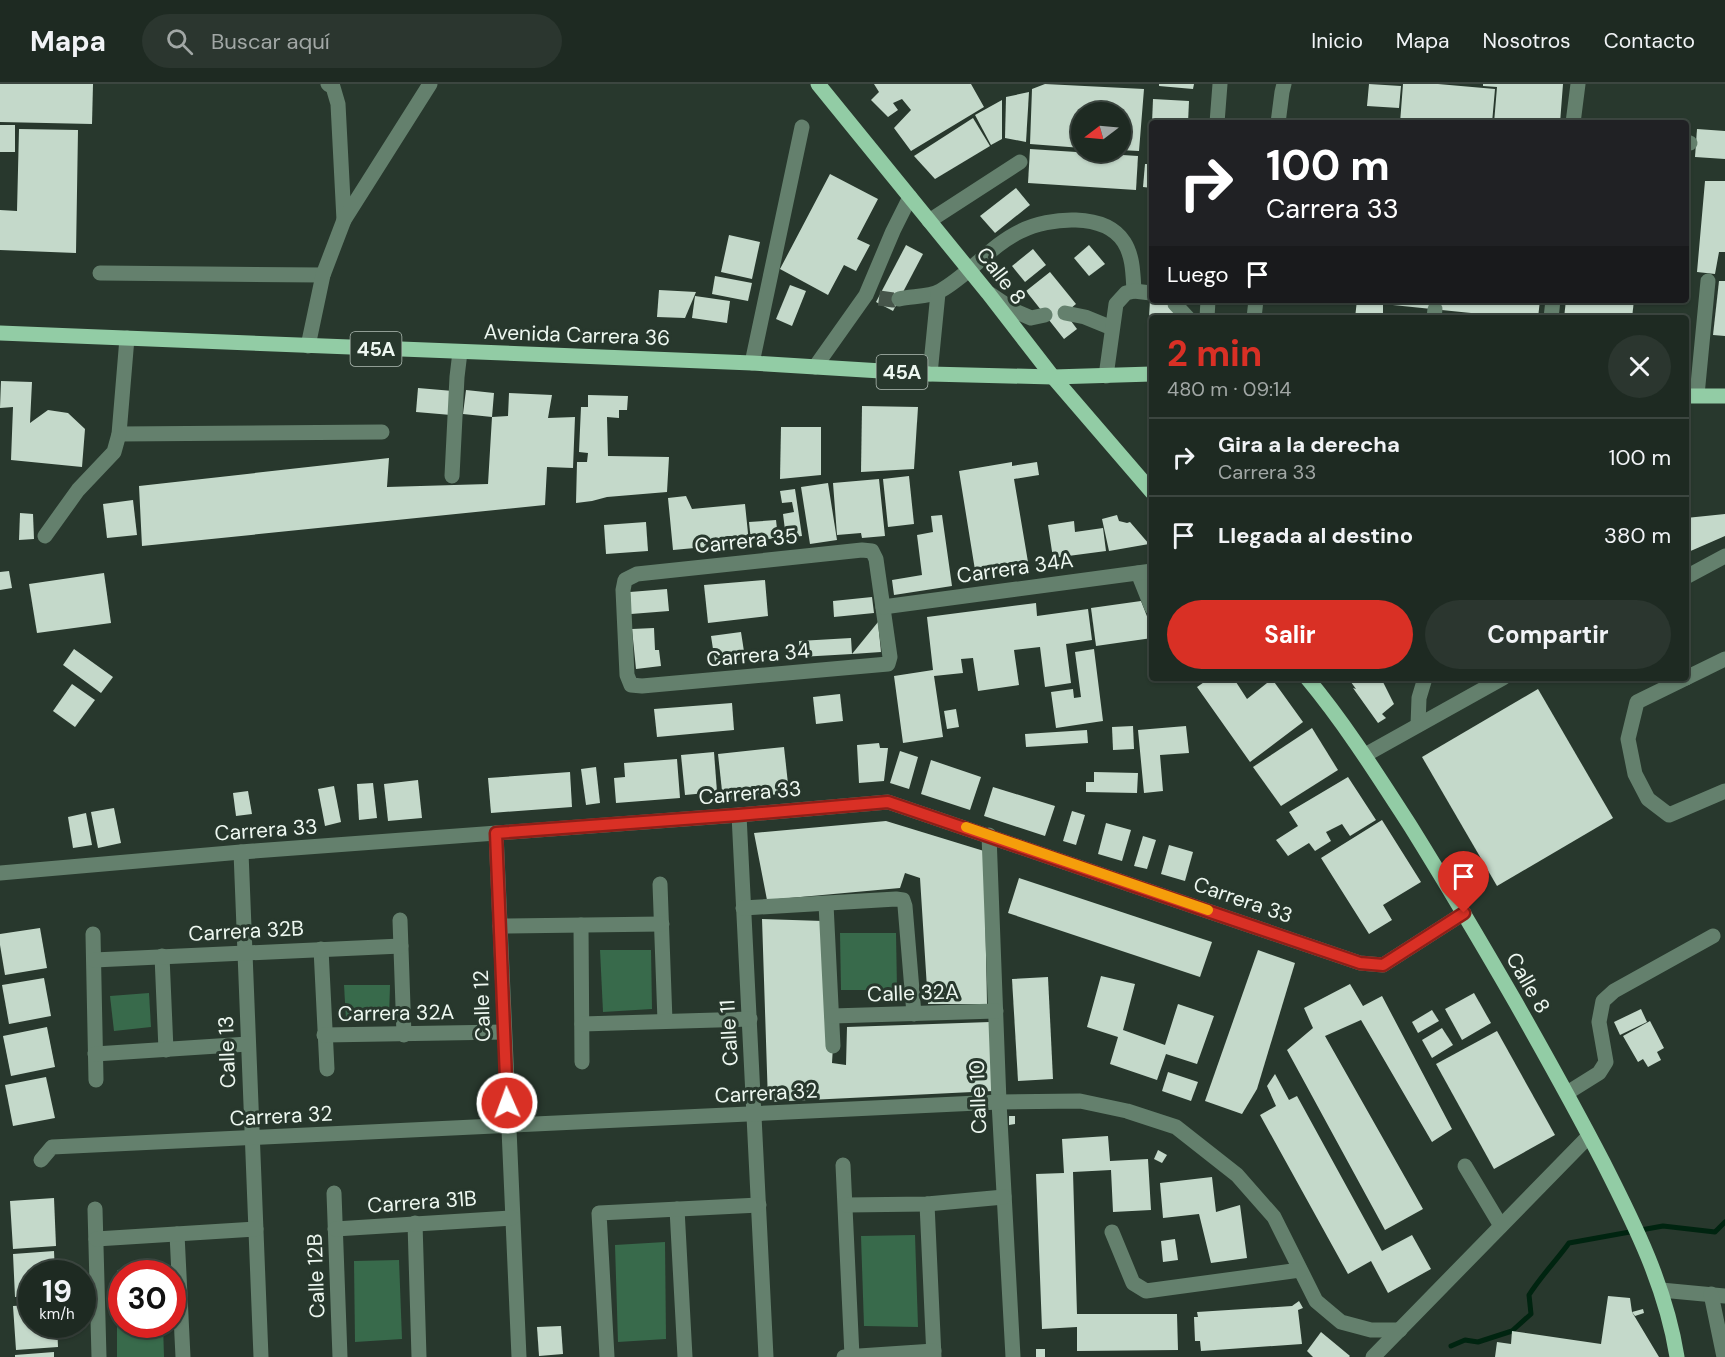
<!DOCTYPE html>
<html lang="es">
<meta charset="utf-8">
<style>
:root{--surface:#1e2a22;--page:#2b362f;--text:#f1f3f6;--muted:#a1a7a5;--line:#3c4640;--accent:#d93025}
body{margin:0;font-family:"DM Sans",sans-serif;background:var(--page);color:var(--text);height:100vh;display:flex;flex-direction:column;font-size:22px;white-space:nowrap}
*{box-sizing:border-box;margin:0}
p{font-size:20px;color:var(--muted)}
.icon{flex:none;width:33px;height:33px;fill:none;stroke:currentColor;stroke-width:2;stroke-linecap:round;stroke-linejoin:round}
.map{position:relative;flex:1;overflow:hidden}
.details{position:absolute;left:1149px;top:231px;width:540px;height:366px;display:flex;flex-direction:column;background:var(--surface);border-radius:6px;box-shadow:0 2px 4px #0004,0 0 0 2px var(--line)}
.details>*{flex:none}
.banner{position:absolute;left:1149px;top:36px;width:540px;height:183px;border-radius:6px;box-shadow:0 2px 4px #0004,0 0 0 2px var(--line);background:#202124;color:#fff;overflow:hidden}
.needle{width:39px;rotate:254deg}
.buttons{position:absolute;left:1071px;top:18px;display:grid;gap:12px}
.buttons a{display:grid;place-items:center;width:60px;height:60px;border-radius:50%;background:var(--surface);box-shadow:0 2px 4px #0004,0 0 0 2px var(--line);font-size:30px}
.speed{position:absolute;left:18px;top:1176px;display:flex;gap:12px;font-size:30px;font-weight:700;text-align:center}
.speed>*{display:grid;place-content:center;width:78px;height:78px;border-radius:50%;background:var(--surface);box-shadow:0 2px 4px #0004,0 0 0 2px var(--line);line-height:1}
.speed small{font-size:15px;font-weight:400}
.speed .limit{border:9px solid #d22;background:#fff;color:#111}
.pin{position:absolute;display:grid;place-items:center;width:51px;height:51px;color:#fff;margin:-62px -26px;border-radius:50% 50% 50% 0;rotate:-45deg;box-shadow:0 0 6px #0007}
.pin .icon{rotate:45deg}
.me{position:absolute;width:66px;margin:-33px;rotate:358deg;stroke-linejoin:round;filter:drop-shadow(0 0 4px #0008)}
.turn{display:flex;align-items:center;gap:21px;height:126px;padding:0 18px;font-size:27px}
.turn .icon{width:78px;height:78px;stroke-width:2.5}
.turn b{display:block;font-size:42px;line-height:51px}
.then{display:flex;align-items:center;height:57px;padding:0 18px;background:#0003;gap:12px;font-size:22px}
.round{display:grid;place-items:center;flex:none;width:63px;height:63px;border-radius:32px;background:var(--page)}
.summary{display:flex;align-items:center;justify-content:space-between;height:102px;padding:0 18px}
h1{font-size:36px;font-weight:700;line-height:45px;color:var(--accent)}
.primary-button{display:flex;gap:12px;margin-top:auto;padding:12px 18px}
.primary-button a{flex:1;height:69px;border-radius:36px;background:var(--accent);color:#fff;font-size:24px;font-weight:700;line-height:69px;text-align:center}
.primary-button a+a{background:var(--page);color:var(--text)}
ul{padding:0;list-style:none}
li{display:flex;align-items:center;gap:18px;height:78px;padding:0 18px;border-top:2px solid var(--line)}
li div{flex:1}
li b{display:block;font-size:22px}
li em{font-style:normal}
header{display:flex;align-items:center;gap:36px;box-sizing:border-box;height:84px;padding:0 30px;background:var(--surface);border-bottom:2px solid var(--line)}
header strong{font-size:28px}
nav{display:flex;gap:33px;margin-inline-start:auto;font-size:21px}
.search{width:420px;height:54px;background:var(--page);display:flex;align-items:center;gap:15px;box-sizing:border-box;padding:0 21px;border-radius:33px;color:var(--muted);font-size:22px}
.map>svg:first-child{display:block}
</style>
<header>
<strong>Mapa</strong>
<div class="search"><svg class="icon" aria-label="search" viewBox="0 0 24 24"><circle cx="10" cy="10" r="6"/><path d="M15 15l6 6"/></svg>Buscar aquí</div>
<nav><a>Inicio</a><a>Mapa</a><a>Nosotros</a><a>Contacto</a></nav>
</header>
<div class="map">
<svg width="1725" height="1273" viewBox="0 0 1725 1273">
<rect width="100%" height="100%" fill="#28382d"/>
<!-- green -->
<g fill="#386a4b">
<polygon points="840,849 896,849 897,906 841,906"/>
<polygon points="600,866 651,866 652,925 603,928"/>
<polygon points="344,901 390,901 389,933 346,935"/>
<polygon points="149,909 151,943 114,947 110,912"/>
<polygon points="915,1151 918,1243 864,1242 861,1152"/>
<polygon points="665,1158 666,1255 618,1258 615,1161"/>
<polygon points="399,1176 402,1255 355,1258 354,1177"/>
<polygon points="161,1180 161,1189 122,1190 122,1240 163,1241 164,1273 117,1273 117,1186"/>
</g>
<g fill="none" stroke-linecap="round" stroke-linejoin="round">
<!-- stream -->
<path stroke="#002410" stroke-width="5" d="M1451 1262 1465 1256 1478 1258 1512 1247 1531 1230 1529 1211C1541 1192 1556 1177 1569 1159L1663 1142 1715 1148 1725 1138"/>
</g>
<!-- building -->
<g fill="#c4d9ca">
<polygon points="0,0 93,0 92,40 0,38"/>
<polygon points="874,0 971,0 984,23 911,67 894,44 911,26 902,15 893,19 898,26 888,33 871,16 879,8"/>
<polygon points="1045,0 1144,5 1139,67 1120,66 1120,28 1082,28 1082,64 1030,60 1032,5"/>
<polygon points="1159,0 1194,0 1193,5 1159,2"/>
<polygon points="1369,0 1401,2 1399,24 1367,22"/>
<polygon points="1403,0 1438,0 1495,5 1492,39 1437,35 1436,39 1400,39"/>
<polygon points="1483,0 1563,0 1560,39 1494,39 1497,3 1483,2"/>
<polygon points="1029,8 1026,58 1005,54 1006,13"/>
<polygon points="1153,15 1189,17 1188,39 1152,39"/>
<polygon points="1002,16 1002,55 991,61 975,31"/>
<polygon points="973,34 990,62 935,95 914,72"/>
<rect x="0" y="41" width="15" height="27"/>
<polygon points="19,45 78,46 76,169 0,166 0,126 17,127"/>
<polygon points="1697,45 1725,47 1725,75 1695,73"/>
<polygon points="1030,65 1138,72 1136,106 1028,99"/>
<polygon points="1145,80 1152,80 1152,104 1143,103"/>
<polygon points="830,90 878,115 857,155 870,161 856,187 844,181 828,211 780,185"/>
<polygon points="1705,97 1725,97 1725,168 1719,168 1715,190 1697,188"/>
<polygon points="1016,104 1030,121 995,149 980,132"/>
<polygon points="729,151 760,158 752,195 721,188"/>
<polygon points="906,161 923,170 893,227 876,218"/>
<polygon points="1089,161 1105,180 1089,192 1074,174"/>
<polygon points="1033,165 1046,181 1025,198 1012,182"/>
<polygon points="1050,188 1076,220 1065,229 1077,245 1064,255 1026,207"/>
<polygon points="715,192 752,199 748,217 712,210"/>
<polygon points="1719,197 1725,197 1725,252 1713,251"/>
<polygon points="790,201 806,207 792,242 776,235"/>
<polygon points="659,206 696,208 685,234 657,233"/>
<polygon points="695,212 730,217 727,239 692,234"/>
<polygon points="1150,216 1175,216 1174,234 1149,234"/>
<polygon points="1357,216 1540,216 1538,234 1471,234 1471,229 1383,220 1383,234 1355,234"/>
<polygon points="1566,216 1634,216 1632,234 1564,234"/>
<polygon points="1,297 32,298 30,339 48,326 68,329 85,345 82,383 11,376 13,323 0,324"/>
<polygon points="418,304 453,307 451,331 416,328"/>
<polygon points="466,306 494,309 492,333 508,332 509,309 552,311 548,334 575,333 573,384 547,383 545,421 142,462 139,402 389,374 387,403 488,400 492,333 463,330"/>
<polygon points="588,311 628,312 627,326 619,326 619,334 607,333 608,372 669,373 667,408 607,413 592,417 576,419 577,378 587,378 588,369 579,368 581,323 588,323"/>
<polygon points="862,322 918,323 914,385 861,388"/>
<polygon points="781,343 821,343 821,391 780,395"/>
<polygon points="1012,378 1012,382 1037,378 1039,391 1014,395 1028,478 975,486 959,387"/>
<polygon points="909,392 914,440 888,443 883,395"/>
<polygon points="879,395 885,452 862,454 861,449 837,451 833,399"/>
<polygon points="828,399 837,456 810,460 801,403"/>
<polygon points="795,405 802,452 786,454 783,430 794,428 792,418 782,419 780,407"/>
<polygon points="686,412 692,425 745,420 749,459 673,466 668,414"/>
<polygon points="133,416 137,451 107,454 103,420"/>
<polygon points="20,429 33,430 34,455 19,456"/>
<polygon points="1725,430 1725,452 1686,469 1686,434"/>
<polygon points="942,431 952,502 894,511 892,496 922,491 917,451 933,448 931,432"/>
<polygon points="1117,431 1119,437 1127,439 1130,438 1149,460 1109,467 1102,435"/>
<polygon points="776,436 778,454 751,457 749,438"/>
<polygon points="1074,437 1075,448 1103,444 1106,467 1053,474 1048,441"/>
<polygon points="646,438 648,467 606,470 604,441"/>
<polygon points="9,487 12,504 0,506 0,488"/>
<polygon points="104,489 111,539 37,549 29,500"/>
<polygon points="765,496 768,532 708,539 704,501"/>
<polygon points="667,505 669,527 631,530 630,508"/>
<polygon points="872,513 874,529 834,533 833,517"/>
<polygon points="1141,517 1152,545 1152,554 1096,562 1091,524"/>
<polygon points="1036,519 1037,532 1088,525 1092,556 1066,560 1071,599 1045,603 1040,563 1014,566 1019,601 978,607 973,574 961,575 963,589 934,592 943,653 903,659 894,592 933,586 927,533"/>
<polygon points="878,538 881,568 852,570"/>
<polygon points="654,544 655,566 659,566 661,582 636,585 632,545"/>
<polygon points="741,548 745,574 715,578 711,552"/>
<polygon points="851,554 852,570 800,573 799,557"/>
<polygon points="74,565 113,593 101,609 63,581"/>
<polygon points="1094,565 1103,637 1056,644 1051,608 1073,605 1074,614 1081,613 1075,568"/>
<polygon points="1210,594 1241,594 1236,598 1247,615 1272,595 1303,638 1250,678 1197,603"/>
<polygon points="1348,594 1381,594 1394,620 1382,630 1386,634 1378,639 1353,604 1356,605"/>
<polygon points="72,600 95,616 75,643 53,627"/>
<polygon points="1538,605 1613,734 1497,802 1422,673"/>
<polygon points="840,610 843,637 816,640 813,613"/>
<polygon points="732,619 734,646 657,653 654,625"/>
<polygon points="956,625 959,643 947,645 944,627"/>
<polygon points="1133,642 1134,665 1113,666 1112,643"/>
<polygon points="1186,642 1189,669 1160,671 1163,707 1144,709 1138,646"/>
<polygon points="1312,644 1338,686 1281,722 1253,683"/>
<polygon points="1087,646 1088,659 1026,663 1025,650"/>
<polygon points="879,659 880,664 888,664 884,697 859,699 857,661"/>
<polygon points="784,663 789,709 723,716 718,670"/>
<polygon points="900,667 918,673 909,705 890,699"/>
<polygon points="714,668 717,708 685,711 681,671"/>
<polygon points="677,675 680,714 616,719 614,694 625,693 624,679"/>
<polygon points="931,676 981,693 970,726 921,710"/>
<polygon points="596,683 600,719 586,721 581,685"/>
<polygon points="570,688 572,723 491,729 488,694"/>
<polygon points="1094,688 1138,689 1137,709 1086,708 1086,698 1094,698"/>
<polygon points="1348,693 1376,736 1350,752 1342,740 1326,748 1331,757 1315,767 1309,759 1288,772 1276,756 1298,742 1289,728"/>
<polygon points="418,696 422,734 388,737 384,700"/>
<polygon points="373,699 377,734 359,736 357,700"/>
<polygon points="334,702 341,738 325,742 318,705"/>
<polygon points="993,703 1055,722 1045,752 984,732"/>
<polygon points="248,707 252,730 236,732 233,709"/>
<polygon points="114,724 121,759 98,764 91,728"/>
<polygon points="1072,727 1085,731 1076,761 1063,757"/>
<polygon points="86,729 92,761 73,764 68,733"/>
<polygon points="1382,736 1421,798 1383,821 1392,836 1369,850 1321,774"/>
<polygon points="886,737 984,767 987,920 928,920 920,794 905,789 900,804 767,816 754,749"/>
<polygon points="1106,739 1131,746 1122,777 1098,770"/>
<polygon points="1143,752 1156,756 1147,785 1134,782"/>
<polygon points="1169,761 1193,768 1185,797 1161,790"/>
<polygon points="1019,794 1212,858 1200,893 1008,829"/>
<polygon points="762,835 823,837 833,962 832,979 846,981 847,943 990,938 993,1007 768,1018"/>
<polygon points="40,844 47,884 5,891 0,861 0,850"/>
<polygon points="1258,866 1295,879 1257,1005 1242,1030 1205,1017"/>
<polygon points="1101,892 1135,900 1123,946 1165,961 1178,920 1214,932 1197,980 1166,970 1157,996 1110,980 1118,953 1087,943"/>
<polygon points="1048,893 1053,995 1018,997 1012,895"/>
<polygon points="44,894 51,932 9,940 2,901"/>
<polygon points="1350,900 1363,922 1382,912 1452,1045 1432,1058 1361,936 1325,952 1423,1125 1385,1146 1287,966 1313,944 1304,924"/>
<polygon points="1474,909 1491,939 1462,956 1445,925"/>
<polygon points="1641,925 1647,938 1620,951 1614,938"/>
<polygon points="1432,926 1439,937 1418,949 1412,938"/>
<polygon points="1650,937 1664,964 1657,968 1661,976 1648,983 1643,975 1638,978 1623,952"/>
<polygon points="47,943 55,983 11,992 3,952"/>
<polygon points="1442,944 1453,961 1432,974 1422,956"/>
<polygon points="1497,947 1555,1051 1494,1085 1436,980"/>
<polygon points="1168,988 1198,998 1191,1017 1162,1007"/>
<polygon points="1275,990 1289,1016 1297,1012 1382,1167 1412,1151 1431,1185 1388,1209 1371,1177 1348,1190 1260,1031 1276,1022 1267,1002"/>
<polygon points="46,993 55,1034 13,1042 5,1001"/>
<polygon points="1009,1032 1015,1032 1015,1040 1009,1041"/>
<polygon points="1108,1052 1110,1077 1148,1075 1151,1126 1113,1128 1111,1086 1073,1088 1077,1230 1177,1230 1178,1266 1077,1267 1077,1243 1042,1245 1036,1090 1064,1089 1062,1055"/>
<polygon points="1158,1066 1167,1071 1162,1079 1154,1075"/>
<polygon points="1212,1093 1216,1128 1240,1121 1247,1174 1211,1179 1199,1130 1163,1134 1160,1099"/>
<polygon points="54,1114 56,1162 13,1165 10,1117"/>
<polygon points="1175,1155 1178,1176 1163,1178 1161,1157"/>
<polygon points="54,1167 55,1190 32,1190 32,1212 15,1213 13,1170"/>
<polygon points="1608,1212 1630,1214 1632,1228 1659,1273 1495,1273 1497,1258 1511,1260 1512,1247 1601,1260"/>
<polygon points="1299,1217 1303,1224 1298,1226 1302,1260 1201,1267 1200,1257 1195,1257 1194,1233 1198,1233 1197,1228 1292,1222"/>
<polygon points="32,1221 32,1240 57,1240 58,1263 16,1266 13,1222"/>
<polygon points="1643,1225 1644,1229 1635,1232 1632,1228"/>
<polygon points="561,1242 563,1270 539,1272 537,1243"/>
<polygon points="1321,1248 1350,1272 1349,1273 1313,1273 1307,1267"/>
<rect x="1036" y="1265" width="9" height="8"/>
<polygon points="54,1268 54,1273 15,1273 15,1271"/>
</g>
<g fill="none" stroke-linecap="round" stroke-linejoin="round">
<!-- minor-tunnel -->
<polyline stroke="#46554a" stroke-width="15" stroke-dasharray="15 8" stroke-linecap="butt" points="879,214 893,216 899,215"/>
<!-- minor -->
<g stroke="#64806d" stroke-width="15">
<polyline points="328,0 333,3 338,20 344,136"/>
<polyline points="1217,39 1220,0"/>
<polyline points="1278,39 1282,8 1284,0"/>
<polyline points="1573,39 1578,0"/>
<polyline points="1686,58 1690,59"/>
<polyline points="929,137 1020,78"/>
<polyline points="100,189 323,191"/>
<polyline points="990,210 1017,228 1031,234 1045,231"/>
<path d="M899 215C911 212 930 213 940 207 969 191 991 161 1021 147 1049 133 1105 128 1124 158 1133 172 1133 190 1134 207"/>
<polyline points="1175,220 1188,234"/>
<polyline points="1065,229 1085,233 1112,244"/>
<polyline points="1207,234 1208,216"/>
<polyline points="1254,234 1256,216"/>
<polyline points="1434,234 1435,225"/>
<polyline points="1551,234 1553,216"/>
<polyline points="308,262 323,191 344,136 430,0"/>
<polyline points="752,279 802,43"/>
<polyline points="815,283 866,211 893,147 910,113"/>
<polyline points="930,290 938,209"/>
<polyline points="1106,292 1116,220 1126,209 1134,207 1151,209"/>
<polyline points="1697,311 1708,197"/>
<polyline points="119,350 382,348"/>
<polyline points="452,392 457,293 460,268"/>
<polyline points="45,452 78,406 114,368 119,350 127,254"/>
<polygon points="862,466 872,467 876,475 890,573 888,580 642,602 631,601 627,591 623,506 625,496 637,490"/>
<polyline points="1138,489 1152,524"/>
<polyline points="1686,493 1725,472"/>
<polyline points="883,523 1152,487"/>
<polyline points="1686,594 1637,618 1628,655 1635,690 1648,715 1669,731 1725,707"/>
<polyline points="1686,594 1725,575"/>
<polyline points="1418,641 1419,614 1425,594"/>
<polyline points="1365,671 1503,594"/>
<polyline points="739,731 766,1273"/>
<polyline points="496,749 519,1273"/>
<polyline points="989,751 999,1018 1013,1273"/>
<polyline points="241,768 261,1273"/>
<polyline points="0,789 241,768 739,731 888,718 1360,879 1383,881 1464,829"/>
<polyline points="660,800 665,937"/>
<polyline points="826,820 833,962"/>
<polyline points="743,824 896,815 903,816 905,822 914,930"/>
<polyline points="400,836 404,951"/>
<polyline points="581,841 582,978"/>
<polyline points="500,842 662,840"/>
<polyline points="93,850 96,996"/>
<polyline points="321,865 327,985"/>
<polyline points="162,872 166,966"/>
<polyline points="94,876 401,862"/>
<polyline points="832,932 996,927"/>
<polyline points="582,940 750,935"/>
<polyline points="324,951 504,948"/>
<polyline points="95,970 248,960"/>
<polyline points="1567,1009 1599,989 1606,978 1599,938 1603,917 1614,907 1713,852"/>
<polyline points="41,1076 52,1063 999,1018 1080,1017 1127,1027 1176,1043 1237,1091 1274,1133 1316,1217 1341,1238 1371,1246 1400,1246"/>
<polyline points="843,1081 852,1272"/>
<polyline points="1465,1082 1501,1142"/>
<polyline points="334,1109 340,1273"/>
<polyline points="927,1120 934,1273"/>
<polyline points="846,1121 927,1120 1004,1113"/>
<polyline points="95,1125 99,1273"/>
<polyline points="677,1125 685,1273"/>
<polyline points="415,1139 419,1273"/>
<polyline points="335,1145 512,1134"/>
<polyline points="1112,1148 1133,1199 1146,1207 1300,1186"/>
<polyline points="177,1150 183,1273"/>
<polyline points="96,1155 256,1145"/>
<polyline points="1661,1206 1725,1212"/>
<polyline points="1711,1210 1724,1273"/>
<polyline points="607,1273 599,1129 759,1121"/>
<polyline points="844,1273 934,1267"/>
<polyline points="1373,1273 1589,1052"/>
</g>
<!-- major -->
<g stroke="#92cca5" stroke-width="15">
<polyline points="818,0 988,209 1053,293 1152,408"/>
<polyline points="0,249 752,279 930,290 1053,293 1152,290"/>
<polyline points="1686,312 1725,312"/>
<path d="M1307 594C1346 641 1378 692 1411 743 1447 801 1482 860 1516 919 1546 972 1575 1024 1603 1078 1635 1141 1666 1203 1677 1273"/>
</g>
</g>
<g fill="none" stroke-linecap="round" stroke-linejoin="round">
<defs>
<polyline id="route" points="507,1019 496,749 738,731 888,718 1360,879 1383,881 1464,829"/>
</defs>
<!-- route casing -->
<use href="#route" stroke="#8d1f18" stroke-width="15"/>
<!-- route -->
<use href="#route" stroke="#d93025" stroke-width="10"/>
<!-- slow -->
<polyline stroke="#f59e0b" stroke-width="10" points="966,743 1208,826"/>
</g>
<g text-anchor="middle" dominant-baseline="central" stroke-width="6" stroke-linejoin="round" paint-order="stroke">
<!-- shield labels -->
<g fill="#28382d" stroke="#b2beb6" stroke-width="1.5">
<rect x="350.5" y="248" width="51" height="34" rx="4.5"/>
<rect x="876.5" y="271" width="51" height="34" rx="4.5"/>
</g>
<g font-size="20" font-weight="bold" fill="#edf7f0">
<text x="376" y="265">45A</text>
<text x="902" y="288">45A</text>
</g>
<!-- street labels -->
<g font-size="21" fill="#edf7f0" stroke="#28382d">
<text transform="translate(1001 192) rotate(52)">Calle 8</text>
<text transform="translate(577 251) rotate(2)">Avenida Carrera 36</text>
<text transform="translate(746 457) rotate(-6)">Carrera 35</text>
<text transform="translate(1015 484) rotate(-8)">Carrera 34A</text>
<text transform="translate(758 571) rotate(-5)">Carrera 34</text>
<text transform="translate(750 709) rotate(-5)">Carrera 33</text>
<text transform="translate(266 746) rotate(-4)">Carrera 33</text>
<text transform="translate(1243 816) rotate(19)">Carrera 33</text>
<text transform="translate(246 847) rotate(-3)">Carrera 32B</text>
<text transform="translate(1528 899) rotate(60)">Calle 8</text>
<text transform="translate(913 909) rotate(-2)">Calle 32A</text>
<text transform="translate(482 922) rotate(-92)">Calle 12</text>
<text transform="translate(396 929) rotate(-1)">Carrera 32A</text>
<text transform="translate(729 949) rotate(-93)">Calle 11</text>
<text transform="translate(227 968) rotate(-92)">Calle 13</text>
<text transform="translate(766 1009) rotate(-3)">Carrera 32</text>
<text transform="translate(978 1013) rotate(-92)">Calle 10</text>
<text transform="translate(281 1032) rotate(-3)">Carrera 32</text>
<text transform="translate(422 1118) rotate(-4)">Carrera 31B</text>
<text transform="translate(316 1192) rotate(-92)">Calle 12B</text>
</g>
</g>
</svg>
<div class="buttons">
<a><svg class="needle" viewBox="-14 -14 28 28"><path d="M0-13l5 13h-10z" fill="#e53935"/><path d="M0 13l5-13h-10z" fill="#a1a7a5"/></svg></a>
</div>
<div class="speed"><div>19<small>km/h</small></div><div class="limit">30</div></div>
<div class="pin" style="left:1464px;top:829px;background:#d93025"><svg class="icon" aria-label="arrive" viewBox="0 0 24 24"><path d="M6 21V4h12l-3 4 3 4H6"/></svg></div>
<svg class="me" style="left:507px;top:1019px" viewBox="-20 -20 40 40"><circle r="17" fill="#d93025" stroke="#fff" stroke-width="3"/><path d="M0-11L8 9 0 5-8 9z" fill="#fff"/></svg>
<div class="banner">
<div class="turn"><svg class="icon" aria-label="right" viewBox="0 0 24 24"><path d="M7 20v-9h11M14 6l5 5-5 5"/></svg><div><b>100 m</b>Carrera 33</div></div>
<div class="then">Luego<svg class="icon" aria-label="arrive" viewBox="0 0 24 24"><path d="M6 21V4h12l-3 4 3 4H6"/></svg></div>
</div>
<section class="details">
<div class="summary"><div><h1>2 min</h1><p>480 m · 09:14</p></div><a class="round"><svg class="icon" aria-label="close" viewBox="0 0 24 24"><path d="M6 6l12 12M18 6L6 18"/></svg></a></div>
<ul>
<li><svg class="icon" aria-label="right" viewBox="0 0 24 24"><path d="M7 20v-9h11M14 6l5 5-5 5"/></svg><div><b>Gira a la derecha</b><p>Carrera 33</p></div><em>100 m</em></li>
<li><svg class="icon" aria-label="arrive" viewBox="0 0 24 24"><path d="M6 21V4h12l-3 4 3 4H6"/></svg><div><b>Llegada al destino</b></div><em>380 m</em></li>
</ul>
<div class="primary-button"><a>Salir</a><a>Compartir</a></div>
</section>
</div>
